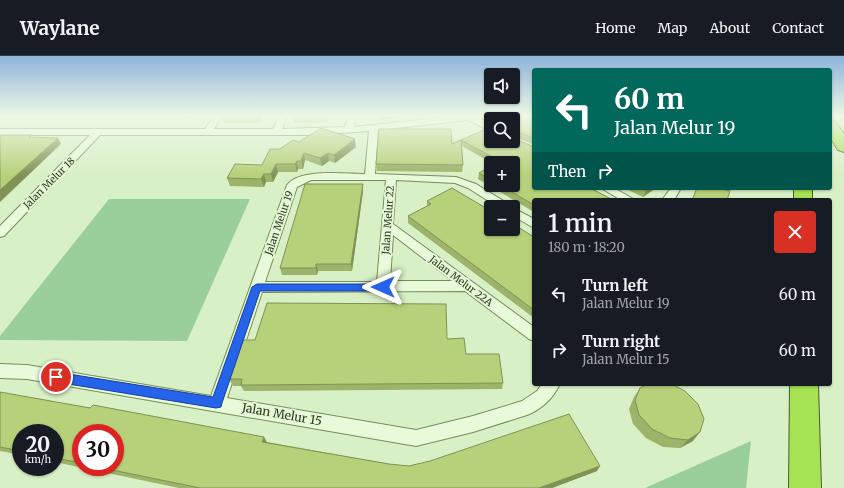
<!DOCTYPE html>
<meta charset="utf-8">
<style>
:root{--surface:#171b24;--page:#20242c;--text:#f1f3f6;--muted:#9ea1a6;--line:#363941}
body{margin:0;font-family:Merriweather,serif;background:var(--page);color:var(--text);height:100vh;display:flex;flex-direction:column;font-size:15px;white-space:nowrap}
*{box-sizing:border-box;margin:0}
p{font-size:13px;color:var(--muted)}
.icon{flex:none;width:22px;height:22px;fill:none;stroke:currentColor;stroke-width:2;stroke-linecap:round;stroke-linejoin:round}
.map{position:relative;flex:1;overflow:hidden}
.panel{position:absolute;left:532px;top:142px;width:300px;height:188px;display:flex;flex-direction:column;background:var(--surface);border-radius:4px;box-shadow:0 1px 3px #0004}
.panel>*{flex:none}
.banner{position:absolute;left:532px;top:12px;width:300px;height:122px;border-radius:4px;box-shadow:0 1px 3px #0004;background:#00695c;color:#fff;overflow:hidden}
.fabs{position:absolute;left:484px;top:12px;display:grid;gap:8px}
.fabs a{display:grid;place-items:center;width:36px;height:36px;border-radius:4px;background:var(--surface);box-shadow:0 1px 3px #0004;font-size:20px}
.speed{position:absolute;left:12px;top:368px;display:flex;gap:8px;font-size:20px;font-weight:700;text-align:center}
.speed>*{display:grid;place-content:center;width:52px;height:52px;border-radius:50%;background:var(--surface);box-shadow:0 1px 3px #0004;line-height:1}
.speed small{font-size:10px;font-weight:400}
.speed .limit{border:6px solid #d22;background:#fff;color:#111}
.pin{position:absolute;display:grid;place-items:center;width:34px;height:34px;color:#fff;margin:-17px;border:2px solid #fff;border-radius:50%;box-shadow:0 1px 4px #0007}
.me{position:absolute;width:44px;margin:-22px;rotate:270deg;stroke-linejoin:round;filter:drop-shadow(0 0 3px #0008)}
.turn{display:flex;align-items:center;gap:14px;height:84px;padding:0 16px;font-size:18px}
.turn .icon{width:52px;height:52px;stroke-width:2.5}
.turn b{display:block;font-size:28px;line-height:34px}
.then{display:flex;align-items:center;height:38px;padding:0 16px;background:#0003;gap:8px;font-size:15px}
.round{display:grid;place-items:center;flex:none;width:42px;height:42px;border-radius:4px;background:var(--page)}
.overview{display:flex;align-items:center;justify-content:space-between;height:68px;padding:0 16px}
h1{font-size:24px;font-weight:600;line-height:30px}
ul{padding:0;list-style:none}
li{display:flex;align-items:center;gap:12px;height:56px;padding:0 16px}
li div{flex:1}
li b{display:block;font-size:15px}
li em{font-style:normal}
header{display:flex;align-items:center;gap:24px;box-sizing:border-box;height:56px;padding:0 20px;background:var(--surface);border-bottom:1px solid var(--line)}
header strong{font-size:19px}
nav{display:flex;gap:22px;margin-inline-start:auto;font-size:14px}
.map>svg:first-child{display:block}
</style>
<header>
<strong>Waylane</strong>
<nav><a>Home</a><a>Map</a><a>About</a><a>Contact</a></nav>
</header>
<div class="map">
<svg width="844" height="432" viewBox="0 0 844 432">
<rect width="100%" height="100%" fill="#d8f0c6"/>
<!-- green -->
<g fill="#9acf99">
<polygon points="109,143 250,143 187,285 0,284 0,280"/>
<polygon points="751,385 746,432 645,432"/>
</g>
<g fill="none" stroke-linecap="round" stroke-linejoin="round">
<defs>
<g id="street">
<path d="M214 60H222L214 73H273L279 60H287L282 73 345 71 348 60H356L354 71 457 60H480L479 62 491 68V75L468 64 378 74 375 118 456 121 476 128 510 149 512 151H498L468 132 455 127 396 124 393 168 534 271V285L529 283 465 235 262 236 227 342 416 374 473 360 522 345 537 335 542 328H560C553 342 542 353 527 359L473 376 416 390 27 323 0 322V308L27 309 211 340 287 129C300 112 345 118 365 118L369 75 312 79H100L4 180 0 181V170L90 79H0V73H205ZM311 124H386L377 226H265L297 131ZM393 179 453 225H390Z"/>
<polygon points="601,132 614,132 635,144 621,144"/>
<polygon points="671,132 681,132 674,144 662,144"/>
<polygon points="513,152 534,163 534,172 513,160"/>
</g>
<g id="highway">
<polygon points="830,63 835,65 844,78 844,96 838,94 830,81"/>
<rect x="794" y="132" width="18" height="12"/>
<polygon points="790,328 818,328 821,432 789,432"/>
</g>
</defs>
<!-- street casing -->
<use href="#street" stroke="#788c5b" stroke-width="2"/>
<!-- highway casing -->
<use href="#highway" stroke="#4c5a2f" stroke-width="2"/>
<!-- street -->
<use href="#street" fill="#e8fada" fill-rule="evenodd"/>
<!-- highway -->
<use href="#highway" fill="#a5e254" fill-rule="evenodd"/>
</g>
<!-- wall -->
<g fill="#9db369" fill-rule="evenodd">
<polygon points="177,60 199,60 198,62 178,62"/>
<polygon points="222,60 262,60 259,67 224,67"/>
<polygon points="292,60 329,60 327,67 294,67"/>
<polygon points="534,60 534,88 513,81 513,63"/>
<polygon points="491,71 534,144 534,156 478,123 479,117 486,113 487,110 491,107 491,129 513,129 492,107 462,90 463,109 462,116 377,115 376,108 452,88"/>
<polygon points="299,86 356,91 335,107 329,105 322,110 305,104 303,113 298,113 297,116 278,116 273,126 266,126 264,131 230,130 227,122 262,109 280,93"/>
<polygon points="624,132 656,132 643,141"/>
<polygon points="363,135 352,215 318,215 317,219 282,219 280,212"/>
<polygon points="427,145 534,181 534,262 408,167 408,160 427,150"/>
<polygon points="447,283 503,327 502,333 244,335 241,330 233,330 229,323"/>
<polygon points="640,332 693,385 680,392 663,391 646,382 633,368 629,353 634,341"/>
<path d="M0 336 90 352 264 381 267 386 389 408 409 410 597 415 552 432H179L55 406V377H21V399L0 395ZM81 377 115 411H81Z"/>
</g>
<!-- shaded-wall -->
<g fill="#809255">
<polygon points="258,60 262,60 259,67 257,61"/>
<polygon points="326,60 329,60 327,67"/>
<polygon points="380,60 411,60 381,64"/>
<polygon points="58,82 61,88 0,146 0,134"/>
<polygon points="355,83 356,91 335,107 334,99"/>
<polygon points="304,97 305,104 303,113 301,105"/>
<polygon points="328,97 329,105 322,110 320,102"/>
<polygon points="297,105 298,113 297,116 295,108"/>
<polygon points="276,108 278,116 273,126 271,118"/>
<polygon points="264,118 266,126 264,131 261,123"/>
<polygon points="363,128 363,135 352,215 351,208"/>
<polygon points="650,132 656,132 643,141 646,135"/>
<polygon points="316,208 318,215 317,219 316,212"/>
<polygon points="700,376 693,385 680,392 688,384"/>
<polygon points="264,381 267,387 262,386"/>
<polygon points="600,410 597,415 552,432 539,432"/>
</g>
<!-- building -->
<g fill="#b7d07a" stroke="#809255">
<polygon points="222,60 258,60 257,61"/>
<polygon points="504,60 534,60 534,82 513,74 513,63 497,63"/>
<polygon points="491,71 491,85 513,85 513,82 534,91 534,132 590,132 613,144 534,144 534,149 500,129 513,129 513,107 492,107 498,104 461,84"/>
<polygon points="321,72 355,83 334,99 328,97 320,102 304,97 301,105 297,105 295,108 276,108 271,118 264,118 261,123 227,122 235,108 262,109 270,93 280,93 293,84 299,86"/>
<polygon points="379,73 451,73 452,88 461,84 463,109 376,108"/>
<polygon points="0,79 32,79 29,81 58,82 0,134"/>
<polygon points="491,107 491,110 487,110"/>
<polygon points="491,110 491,124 479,117"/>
<polygon points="305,128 363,128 351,208 316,208 316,212 280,212"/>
<polygon points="452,132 491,155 491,173 513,173 513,168 534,181 534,254 408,160 431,148 427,145"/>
<polygon points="640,132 650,132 646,135"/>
<polygon points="697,132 719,132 730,135 727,144 692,144"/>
<polygon points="267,247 446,248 447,283 464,282 466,298 499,298 503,327 241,329 242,323 229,323 243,284 255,284"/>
<polygon points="648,328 671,328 685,335 698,348 704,363 700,376 688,384 670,382 652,373 639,359 635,344 640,332"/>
<polygon points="0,336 90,352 93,349 264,381 262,386 389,408 409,410 430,405 569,358 600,410 539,432 200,432 98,411 115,411 115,377 81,377 81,407 55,402 55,377 21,377 21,395 0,391"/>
</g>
<!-- sky -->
<linearGradient id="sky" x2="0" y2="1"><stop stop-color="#8eb4da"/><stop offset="0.5" stop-color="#edf8e5"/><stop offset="1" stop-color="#edf8e5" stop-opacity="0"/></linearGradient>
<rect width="844" height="120" fill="url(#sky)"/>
<!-- route -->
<polygon fill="#2563eb" stroke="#184099" points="257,228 383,228 388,231 383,235 260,235 222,347 221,351 216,352 56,326 52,324 50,321 52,317 56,316 213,341 252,231"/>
<g text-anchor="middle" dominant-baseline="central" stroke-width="4" stroke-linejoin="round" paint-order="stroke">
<!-- street labels -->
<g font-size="10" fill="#323c1f" stroke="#e4f7d6">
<text transform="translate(49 127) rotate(-45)">Jalan Melur 18</text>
<text transform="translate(388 164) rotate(-86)">Jalan Melur 22</text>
<text transform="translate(279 167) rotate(-71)">Jalan Melur 19</text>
<text transform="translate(461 225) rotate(37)">Jalan Melur 22A</text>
</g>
<!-- near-street labels -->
<g font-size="12" fill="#323c1f" stroke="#e4f7d6">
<text transform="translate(282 358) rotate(10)">Jalan Melur 15</text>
</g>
</g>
</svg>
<div class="fabs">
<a><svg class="icon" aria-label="sound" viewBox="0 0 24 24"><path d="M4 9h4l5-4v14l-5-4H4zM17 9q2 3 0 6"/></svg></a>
<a><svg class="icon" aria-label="search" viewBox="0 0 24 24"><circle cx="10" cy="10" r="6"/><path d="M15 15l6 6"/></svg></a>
<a>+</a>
<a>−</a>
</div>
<div class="speed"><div>20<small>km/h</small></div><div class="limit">30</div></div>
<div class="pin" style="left:56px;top:321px;background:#d93025"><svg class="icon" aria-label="arrive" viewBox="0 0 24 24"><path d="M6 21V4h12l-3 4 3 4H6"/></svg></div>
<svg class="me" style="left:383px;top:231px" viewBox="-20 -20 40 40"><path d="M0-17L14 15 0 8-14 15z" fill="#2563eb" stroke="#fff" stroke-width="4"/></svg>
<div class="banner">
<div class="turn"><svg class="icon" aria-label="left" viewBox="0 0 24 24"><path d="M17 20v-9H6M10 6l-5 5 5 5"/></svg><div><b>60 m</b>Jalan Melur 19</div></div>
<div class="then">Then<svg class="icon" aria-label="right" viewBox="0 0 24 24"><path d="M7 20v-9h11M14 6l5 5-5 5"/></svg></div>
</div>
<section class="panel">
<div class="overview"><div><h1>1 min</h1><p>180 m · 18:20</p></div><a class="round" style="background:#d93025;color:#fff"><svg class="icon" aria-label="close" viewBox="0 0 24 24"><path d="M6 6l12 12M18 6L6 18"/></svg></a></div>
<ul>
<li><svg class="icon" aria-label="left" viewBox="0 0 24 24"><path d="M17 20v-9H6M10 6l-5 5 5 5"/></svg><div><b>Turn left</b><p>Jalan Melur 19</p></div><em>60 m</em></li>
<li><svg class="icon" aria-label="right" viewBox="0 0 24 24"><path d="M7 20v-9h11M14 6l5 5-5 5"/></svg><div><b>Turn right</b><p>Jalan Melur 15</p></div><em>60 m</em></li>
</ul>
</section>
</div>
